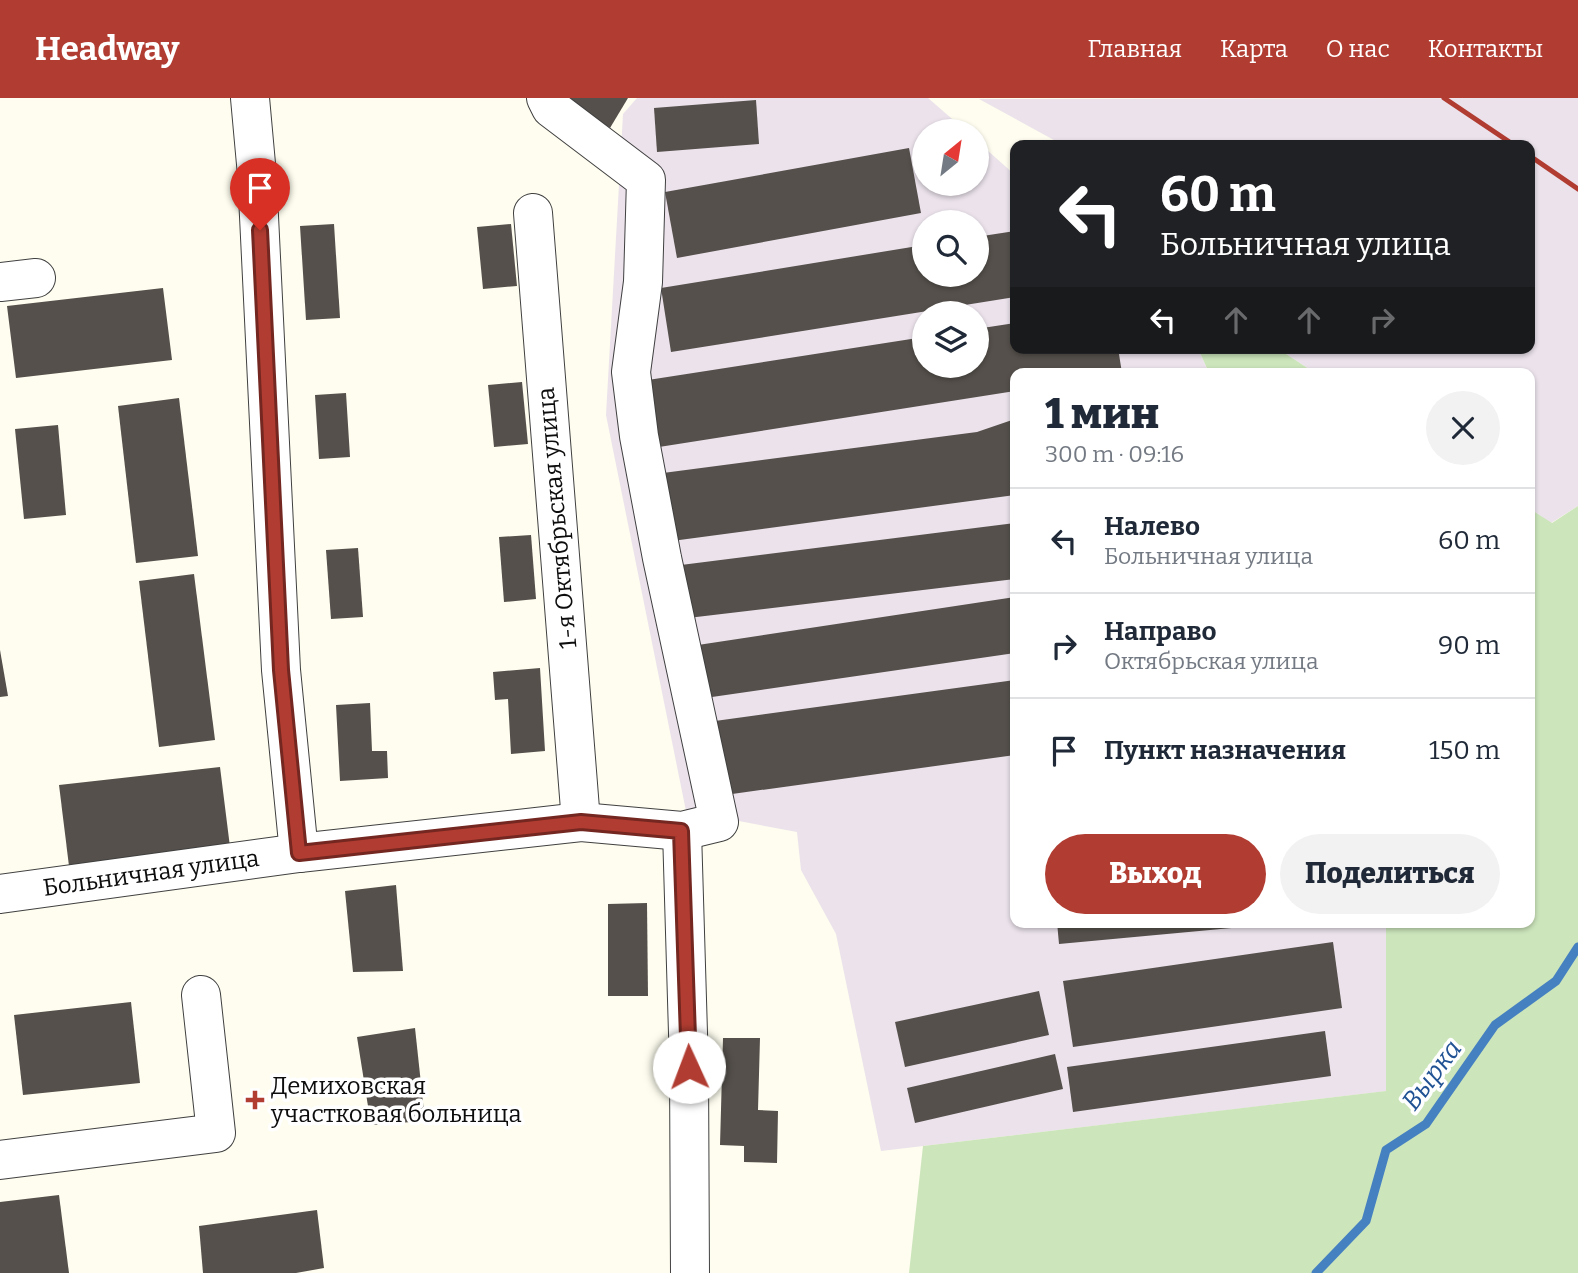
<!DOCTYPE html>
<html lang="ru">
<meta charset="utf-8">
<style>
:root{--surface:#fff;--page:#f2f2f3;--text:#1f2937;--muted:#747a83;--line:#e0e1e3;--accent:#b13c31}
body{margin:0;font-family:Bitter,serif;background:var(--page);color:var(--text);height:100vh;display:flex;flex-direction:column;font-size:26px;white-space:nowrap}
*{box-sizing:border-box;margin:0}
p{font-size:23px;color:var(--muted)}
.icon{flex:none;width:38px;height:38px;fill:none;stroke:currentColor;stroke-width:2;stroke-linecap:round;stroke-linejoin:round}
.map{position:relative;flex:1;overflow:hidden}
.drawer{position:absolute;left:1010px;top:270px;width:525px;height:560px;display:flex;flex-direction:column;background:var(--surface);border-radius:14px;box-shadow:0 2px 5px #0004}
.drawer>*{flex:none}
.guide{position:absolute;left:1010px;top:42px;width:525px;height:214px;border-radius:14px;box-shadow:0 2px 5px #0004;background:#202124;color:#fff;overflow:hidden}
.needle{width:46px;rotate:30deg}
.buttons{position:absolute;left:912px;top:21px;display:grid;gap:14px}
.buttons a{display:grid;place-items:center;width:77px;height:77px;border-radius:50%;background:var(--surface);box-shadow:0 2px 5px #0004;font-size:35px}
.pin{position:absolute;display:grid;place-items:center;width:60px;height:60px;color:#fff;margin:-72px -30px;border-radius:50% 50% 50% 0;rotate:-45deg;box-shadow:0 0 7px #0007}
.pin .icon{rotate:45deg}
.me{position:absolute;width:77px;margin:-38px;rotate:358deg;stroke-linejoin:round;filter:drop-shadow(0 0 5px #0008)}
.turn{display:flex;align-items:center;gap:24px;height:147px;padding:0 35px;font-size:32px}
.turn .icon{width:91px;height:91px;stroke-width:2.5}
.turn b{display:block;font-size:49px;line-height:60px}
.lanes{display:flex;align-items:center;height:66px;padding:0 35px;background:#0003;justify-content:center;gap:35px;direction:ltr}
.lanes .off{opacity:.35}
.round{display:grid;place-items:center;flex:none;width:74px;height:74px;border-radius:37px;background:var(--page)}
.overview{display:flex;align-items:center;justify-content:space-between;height:119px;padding:0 35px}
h1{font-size:42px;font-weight:800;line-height:52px}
.button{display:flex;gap:14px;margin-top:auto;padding:14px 35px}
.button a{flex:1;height:80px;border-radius:42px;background:var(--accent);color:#fff;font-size:28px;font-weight:800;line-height:80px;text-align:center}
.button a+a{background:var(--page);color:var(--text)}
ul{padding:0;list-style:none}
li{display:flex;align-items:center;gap:21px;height:105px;padding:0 35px;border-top:2px solid var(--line)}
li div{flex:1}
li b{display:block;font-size:26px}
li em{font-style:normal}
header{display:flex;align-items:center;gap:42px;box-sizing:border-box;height:98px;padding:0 35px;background:var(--accent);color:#fff}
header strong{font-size:33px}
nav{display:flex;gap:38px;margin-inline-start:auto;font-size:24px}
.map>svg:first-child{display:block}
</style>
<header>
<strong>Headway</strong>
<nav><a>Главная</a><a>Карта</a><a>О нас</a><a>Контакты</a></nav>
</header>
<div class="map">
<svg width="1578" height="1175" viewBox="0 0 1578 1175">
<rect width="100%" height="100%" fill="#fefdef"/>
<!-- industrial -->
<g fill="#ebe2eb" fill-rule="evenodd">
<path d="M637 0H928L966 33H924V86H976L977 43 1015 77V250H1198L1209 275H1015V824H1386L1387 993 881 1053 836 836 801 772 797 734 686 713 606 317 623 16ZM924 124H976V177H924ZM924 215H976V268H924Z"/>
<polygon points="1578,0 1578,408 1551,425 1530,411 1530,275 1315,275 1277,250 1530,250 1530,47 1063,47 979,1"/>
</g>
<!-- green -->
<g fill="#cce5bb">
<polygon points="1198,250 1277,250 1315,275 1209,275"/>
<polygon points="1578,408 1578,1175 909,1175 923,1048 1386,993 1386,824 1530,824 1530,411 1552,425"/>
</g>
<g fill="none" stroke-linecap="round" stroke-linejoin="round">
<!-- stream -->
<polyline stroke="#4580c1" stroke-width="9" points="1316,1175 1366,1123 1386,1052 1426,1026 1495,927 1556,883 1578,849"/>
</g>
<!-- building -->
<g fill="#55504b">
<polygon points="567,0 628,0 610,30 566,2"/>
<polygon points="756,2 759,46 657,54 654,10"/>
<polygon points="909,50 921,115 677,160 665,94"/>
<polygon points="334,126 340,220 306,222 300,128"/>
<polygon points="511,126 517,188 483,191 477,129"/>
<polygon points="1015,133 1015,199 671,254 661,190 924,147 924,177 976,177 976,139"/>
<polygon points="163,190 172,262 16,280 7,208"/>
<polygon points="1015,225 1015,250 1118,250 1122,275 1015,275 1015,293 659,349 648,282 924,239 924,268 976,268 976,231"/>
<polygon points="522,284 528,346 494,349 488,287"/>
<polygon points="346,295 350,359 319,361 315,297"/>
<polygon points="179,300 198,458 136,465 118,308"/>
<polygon points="1015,321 1015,397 672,443 663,375 977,334"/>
<polygon points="58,327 66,417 24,421 15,331"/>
<polygon points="1015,425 1015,481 688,520 681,467"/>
<polygon points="531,437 536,501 504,504 499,439"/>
<polygon points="358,450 363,519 331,521 326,452"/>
<polygon points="194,476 215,642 159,649 139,483"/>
<polygon points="1015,499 1015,555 705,600 698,547"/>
<polygon points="0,552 8,598 0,599"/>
<polygon points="540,570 545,653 511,656 508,601 495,602 493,574"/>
<polygon points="1015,582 1015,657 725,697 715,623"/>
<polygon points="370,605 372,653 387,653 388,680 340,683 336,607"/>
<polygon points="220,669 230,749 69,768 59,687"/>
<polygon points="396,787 403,873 353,874 345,793"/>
<polygon points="647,805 648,898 608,898 608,806"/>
<polygon points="1057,824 1276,824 1276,826 1059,846"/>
<polygon points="1333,844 1342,910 1073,949 1063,883"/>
<polygon points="1039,893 1049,937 905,969 895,924"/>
<polygon points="131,904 140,985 23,997 14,917"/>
<polygon points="415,930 425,1023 371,1027 357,939"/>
<polygon points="1325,933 1331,978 1073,1014 1067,969"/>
<polygon points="723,940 760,940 758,1012 778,1013 777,1065 744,1064 744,1048 720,1047"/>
<polygon points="1055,956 1063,991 915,1025 907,990"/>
<polygon points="59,1097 69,1175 0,1175 0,1104"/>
<polygon points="317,1112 324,1170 296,1175 203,1175 199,1128"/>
</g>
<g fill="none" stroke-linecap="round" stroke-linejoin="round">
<defs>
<g id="minor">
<polyline points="250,0 257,77 281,572 299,755"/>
<polyline points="533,115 581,724"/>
<polyline points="0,184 36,180"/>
<polyline points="682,733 689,969 690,1175"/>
<polyline points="0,796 299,755 581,724 682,733 719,724 662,460 639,338 631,274 643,184 646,82 551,10 546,0"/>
<polyline points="0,1062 216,1035 201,897"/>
</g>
</defs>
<!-- minor casing -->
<use href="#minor" stroke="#404040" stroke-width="40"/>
<!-- minor -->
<use href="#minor" stroke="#fff" stroke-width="38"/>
<!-- rail -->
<g stroke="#b13c31" stroke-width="5">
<polyline points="1444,0 1514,47"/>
<polyline points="1530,58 1578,91"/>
</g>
</g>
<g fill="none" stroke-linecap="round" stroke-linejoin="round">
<defs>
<polyline id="route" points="260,132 281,572 299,755 581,724 681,733 689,969"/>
</defs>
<!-- route casing -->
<use href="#route" stroke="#732720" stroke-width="18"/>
<!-- route -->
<use href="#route" stroke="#b13c31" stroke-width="12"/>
</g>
<!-- markers -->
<path fill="#b13c31" stroke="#fff" stroke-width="2.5" d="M251.5 991.5h7v7h7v7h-7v7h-7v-7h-7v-7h7z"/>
<g text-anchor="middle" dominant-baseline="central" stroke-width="7" stroke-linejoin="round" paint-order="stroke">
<!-- street labels -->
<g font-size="24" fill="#0d0d0d" stroke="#fff">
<text transform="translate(557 420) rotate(-95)">1-я Октябрьская улица</text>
<text transform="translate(151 775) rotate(-8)">Больничная улица</text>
</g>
<!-- poi labels -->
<g font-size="24" fill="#0d0d0d" stroke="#fff" text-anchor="start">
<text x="271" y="988">Демиховская<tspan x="271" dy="28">участковая больница</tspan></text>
</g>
<!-- water labels -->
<g font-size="26" font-style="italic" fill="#215394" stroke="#fff">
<text transform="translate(1432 977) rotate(-53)">Вырка</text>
</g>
</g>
</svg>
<div class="buttons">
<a><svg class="needle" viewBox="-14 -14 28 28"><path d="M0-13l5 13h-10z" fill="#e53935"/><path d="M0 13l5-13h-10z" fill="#747a83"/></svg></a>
<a><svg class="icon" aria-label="search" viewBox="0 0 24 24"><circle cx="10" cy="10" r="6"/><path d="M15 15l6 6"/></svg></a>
<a><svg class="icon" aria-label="layers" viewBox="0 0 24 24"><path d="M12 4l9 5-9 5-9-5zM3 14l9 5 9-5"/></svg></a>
</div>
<div class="pin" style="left:260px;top:132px;background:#d93025"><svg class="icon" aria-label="arrive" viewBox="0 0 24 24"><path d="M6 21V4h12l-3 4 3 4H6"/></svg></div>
<svg class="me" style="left:689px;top:969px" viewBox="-20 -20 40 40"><circle r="19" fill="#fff"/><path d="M0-13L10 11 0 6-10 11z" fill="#b13c31"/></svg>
<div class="guide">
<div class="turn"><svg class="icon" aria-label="left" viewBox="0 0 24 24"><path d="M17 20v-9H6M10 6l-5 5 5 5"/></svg><div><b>60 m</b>Больничная улица</div></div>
<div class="lanes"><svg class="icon" aria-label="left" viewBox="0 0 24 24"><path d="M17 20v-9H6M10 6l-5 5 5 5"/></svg><svg class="icon off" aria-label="ahead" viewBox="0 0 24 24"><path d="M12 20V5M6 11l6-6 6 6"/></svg><svg class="icon off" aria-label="ahead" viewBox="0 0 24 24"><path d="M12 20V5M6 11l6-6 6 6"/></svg><svg class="icon off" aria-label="right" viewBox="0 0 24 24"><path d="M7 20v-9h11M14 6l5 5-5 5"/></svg></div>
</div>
<section class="drawer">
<div class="overview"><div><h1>1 мин</h1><p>300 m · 09:16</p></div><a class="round"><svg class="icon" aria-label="close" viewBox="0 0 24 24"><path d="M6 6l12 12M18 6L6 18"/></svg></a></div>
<ul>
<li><svg class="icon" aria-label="left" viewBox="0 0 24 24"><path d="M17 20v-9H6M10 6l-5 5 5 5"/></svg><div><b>Налево</b><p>Больничная улица</p></div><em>60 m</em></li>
<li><svg class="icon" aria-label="right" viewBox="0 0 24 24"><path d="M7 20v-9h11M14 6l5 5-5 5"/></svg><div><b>Направо</b><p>Октябрьская улица</p></div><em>90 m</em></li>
<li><svg class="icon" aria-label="arrive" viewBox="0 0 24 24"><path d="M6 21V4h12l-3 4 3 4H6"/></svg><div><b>Пункт назначения</b></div><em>150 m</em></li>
</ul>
<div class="button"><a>Выход</a><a>Поделиться</a></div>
</section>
</div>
